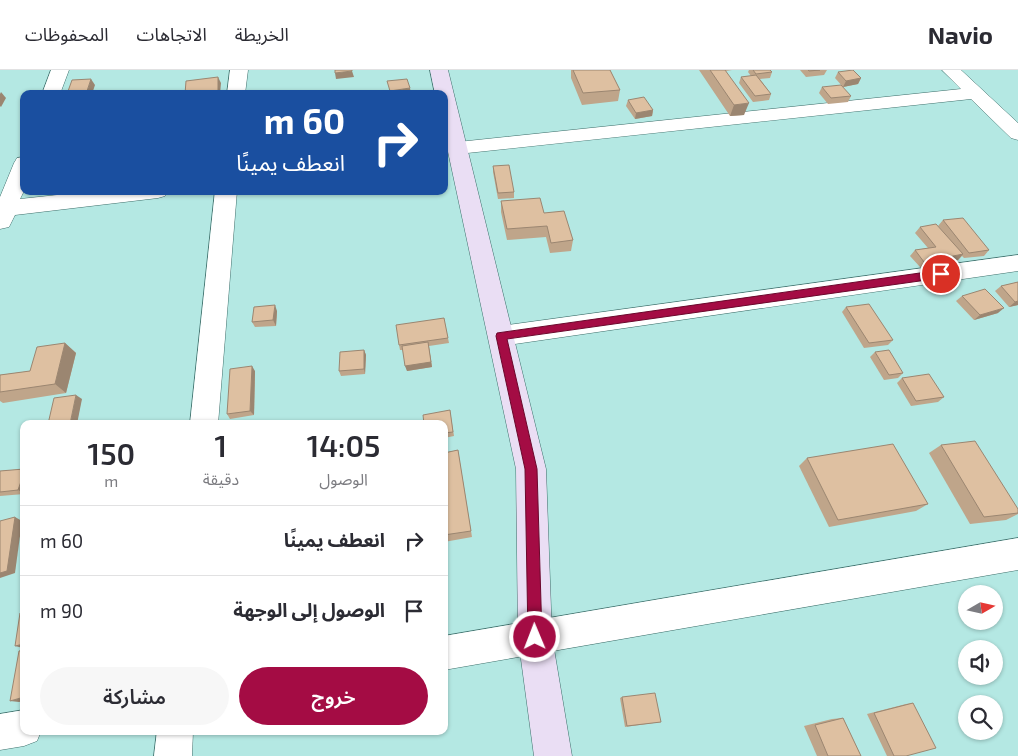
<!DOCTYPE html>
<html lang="ar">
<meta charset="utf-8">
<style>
:root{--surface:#fff;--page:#f7f7f7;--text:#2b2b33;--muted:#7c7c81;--line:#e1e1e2;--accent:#a40c44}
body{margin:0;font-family:"Exo 2","Noto Sans Arabic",sans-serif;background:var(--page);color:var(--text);direction:rtl;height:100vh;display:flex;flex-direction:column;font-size:19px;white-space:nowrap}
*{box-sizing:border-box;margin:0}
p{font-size:16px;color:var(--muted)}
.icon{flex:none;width:28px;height:28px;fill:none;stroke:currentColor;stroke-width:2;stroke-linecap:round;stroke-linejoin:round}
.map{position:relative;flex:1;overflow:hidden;direction:ltr}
.sheet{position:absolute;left:20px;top:350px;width:428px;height:315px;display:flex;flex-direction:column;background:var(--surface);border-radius:10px;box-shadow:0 1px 4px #0004;direction:rtl}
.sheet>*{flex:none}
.hud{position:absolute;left:20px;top:20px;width:428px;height:105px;border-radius:10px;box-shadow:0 1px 4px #0004;direction:rtl;background:#1a4fa0;color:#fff;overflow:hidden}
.needle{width:32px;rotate:81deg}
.buttons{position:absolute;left:958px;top:515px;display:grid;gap:10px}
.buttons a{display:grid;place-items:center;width:45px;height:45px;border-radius:50%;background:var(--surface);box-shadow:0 1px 4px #0004;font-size:25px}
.pin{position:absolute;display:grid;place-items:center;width:42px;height:42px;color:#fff;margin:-21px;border:2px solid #fff;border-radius:50%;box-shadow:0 1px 5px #0007}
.me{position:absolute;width:55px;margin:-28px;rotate:359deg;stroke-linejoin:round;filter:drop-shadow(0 0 4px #0008)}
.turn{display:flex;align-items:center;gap:18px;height:105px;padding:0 20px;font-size:22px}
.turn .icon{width:65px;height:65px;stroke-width:2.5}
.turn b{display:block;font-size:35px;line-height:42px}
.eta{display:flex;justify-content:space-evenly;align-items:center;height:85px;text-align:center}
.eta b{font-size:30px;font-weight:600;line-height:35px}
.cta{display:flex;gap:10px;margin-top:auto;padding:10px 20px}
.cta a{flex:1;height:58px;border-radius:30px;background:var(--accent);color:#fff;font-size:20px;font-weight:600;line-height:58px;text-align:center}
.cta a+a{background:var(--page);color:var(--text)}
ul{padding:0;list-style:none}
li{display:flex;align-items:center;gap:15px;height:70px;padding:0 20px;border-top:1px solid var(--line)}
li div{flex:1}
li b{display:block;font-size:19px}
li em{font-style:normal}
header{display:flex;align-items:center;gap:30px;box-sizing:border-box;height:70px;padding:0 25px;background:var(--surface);border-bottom:1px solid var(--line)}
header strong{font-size:24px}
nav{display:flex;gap:28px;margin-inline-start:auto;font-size:18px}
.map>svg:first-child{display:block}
</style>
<header>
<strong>Navio</strong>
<nav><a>الخريطة</a><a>الاتجاهات</a><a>المحفوظات</a></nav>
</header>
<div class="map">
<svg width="1018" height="686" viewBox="0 0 1018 686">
<rect width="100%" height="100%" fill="#b4e8e3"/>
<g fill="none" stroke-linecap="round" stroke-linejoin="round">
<defs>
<g id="street">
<polygon points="51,0 69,0 60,24 42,24"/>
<polygon points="230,0 248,0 245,24 227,24"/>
<polygon points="942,0 961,0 1018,53 1018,70 1011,68 971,29 458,84 451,82 448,78 451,74 458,72 961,19"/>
<polygon points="24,87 24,121 20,129 94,121 168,121 165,126 158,128 15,145 9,157 0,159 0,127 14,93 17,88"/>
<polygon points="215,121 237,121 218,354 190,354"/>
<polygon points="1018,185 1018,201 501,276 492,273 488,266 492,259 501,256"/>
<polygon points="1018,468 1018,500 444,600 444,566"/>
<polygon points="24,640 24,661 41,661 37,671 24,676 0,680 0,644"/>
<polygon points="157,661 193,661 192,686 154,686"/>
</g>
<polygon id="secondary" points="430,0 448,0 546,399 552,567 572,686 534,686 518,567 516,399 444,63 444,24 435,24"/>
</defs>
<!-- street casing -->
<use href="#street" stroke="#3e6f6b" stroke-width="1"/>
<!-- secondary casing -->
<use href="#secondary" stroke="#3e6f6b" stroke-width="1"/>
<!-- street -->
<use href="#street" fill="#fff" fill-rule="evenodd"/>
<!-- secondary -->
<use href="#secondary" fill="#eadef4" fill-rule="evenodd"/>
</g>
<!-- wall -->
<g fill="#bfa58a">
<polygon points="571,0 610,0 620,20 618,31 582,35 571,8"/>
<polygon points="699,0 732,0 726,1 744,45 730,46"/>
<polygon points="749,0 770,0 772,2 770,8 760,9 771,24 769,30 753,32 739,13 741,7 751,6 748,2"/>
<polygon points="800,0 827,0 824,5 806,7"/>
<polygon points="838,2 861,8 858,14 843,17 835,8"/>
<polygon points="822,17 851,26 848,32 828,34 819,23"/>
<polygon points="628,30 653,40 652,46 635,49 626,36"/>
<polygon points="493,96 514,122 514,128 498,129 493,102"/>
<polygon points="501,131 544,143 573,170 571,181 550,183 546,167 507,170 501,142"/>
<polygon points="943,150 989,180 984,186 964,188 962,186 958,190 920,197 910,186 915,180 928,178 915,163 920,157 946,166 938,156"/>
<polygon points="1018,212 1018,235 1009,237 995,221 1001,216"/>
<polygon points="962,226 998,243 974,250 956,231"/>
<polygon points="846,237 893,270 888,275 864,278 842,242"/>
<polygon points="277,241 276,256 255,257 252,252"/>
<polygon points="444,248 449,273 429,276 432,297 407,301 403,280 400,280 399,275"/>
<polygon points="65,273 76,283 66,323 3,333 0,331 0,305 30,301"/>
<polygon points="364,280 366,285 365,304 341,306 339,301"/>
<polygon points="875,282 903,303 898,308 884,310 870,287"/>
<polygon points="255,301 254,345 230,349 227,344"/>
<polygon points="902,308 944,327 938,332 911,336 897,313"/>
<polygon points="450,340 454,366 444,368 444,354"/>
<polygon points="941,375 1018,439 1018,444 1006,450 970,454 929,383"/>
<polygon points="458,380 472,467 444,472 444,383"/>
<polygon points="807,388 928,434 916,441 829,457 799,396"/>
<polygon points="24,399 24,424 0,426 0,401"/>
<polygon points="622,627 661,652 625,657 620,628"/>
<polygon points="913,633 906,686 887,686 867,644 906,634"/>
<polygon points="843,648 861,686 817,686 804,656 832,649"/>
</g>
<!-- shaded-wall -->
<g fill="#9b8671">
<polygon points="352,1 354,7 336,9 335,3"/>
<polygon points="218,7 221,13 220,24 218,24"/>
<polygon points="861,8 858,14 843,17 846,11"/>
<polygon points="91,9 95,15 92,24 86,24"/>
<polygon points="410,18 411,24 390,24 390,21"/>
<polygon points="1,22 6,28 1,37 0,36 0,24"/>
<polygon points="749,33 744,45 730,46 734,35"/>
<polygon points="653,40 652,46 635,49 636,43"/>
<polygon points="963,184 958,190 920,197 924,192"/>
<polygon points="1018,231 1018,235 1009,237 1015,232"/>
<polygon points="275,235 277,241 276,256 273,250"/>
<polygon points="1004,238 998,243 974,250 980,245"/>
<polygon points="428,272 432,297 407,301 405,296"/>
<polygon points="65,273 76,283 66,323 55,314"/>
<polygon points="364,280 366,285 365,304 364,299"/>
<polygon points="252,296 255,301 254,345 250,341"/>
<polygon points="76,325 82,329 77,354 70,354"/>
<polygon points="24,403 24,423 18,420"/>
<polygon points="15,447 22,451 15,503 0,508 0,503"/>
<polygon points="24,574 24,578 23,578 15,576"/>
<polygon points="24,627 24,631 19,632 10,631"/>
</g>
<!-- building -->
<g fill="#dec0a1" stroke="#9b8671">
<polygon points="335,0 352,0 352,1 335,3"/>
<polygon points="573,0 610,0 620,20 583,23"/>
<polygon points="710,0 725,0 749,33 734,35"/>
<polygon points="753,0 770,0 772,2 756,4"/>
<polygon points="808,0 820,0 809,1"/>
<polygon points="853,0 861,8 846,11 838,2"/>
<polygon points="756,5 771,24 755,26 741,7"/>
<polygon points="218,7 218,24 185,24 186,11"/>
<polygon points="91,9 86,24 67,24 72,10"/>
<polygon points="407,9 410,18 390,21 387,11"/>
<polygon points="841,15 851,26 831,28 822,17"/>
<polygon points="644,27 653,40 636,43 628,30"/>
<polygon points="509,95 514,122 498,123 493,96"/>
<polygon points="540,128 544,143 564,141 573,170 551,173 547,156 507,159 501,131"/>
<polygon points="963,148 989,180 969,183 943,150"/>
<polygon points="936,154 963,184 924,192 915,180 936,177 920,157"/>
<polygon points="1018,212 1018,231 1015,232 1001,216"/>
<polygon points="985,219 1004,238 980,245 962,226"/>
<polygon points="869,234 893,270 869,273 846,237"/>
<polygon points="275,235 273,250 252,252 254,237"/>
<polygon points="444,248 448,268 399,275 396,255"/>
<polygon points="428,272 431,292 405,296 402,276"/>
<polygon points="65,273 55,314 0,322 0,305 30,301 37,277"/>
<polygon points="364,280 364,299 339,301 340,282"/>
<polygon points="889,280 903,303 889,305 875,282"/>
<polygon points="252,296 250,341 227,344 230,299"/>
<polygon points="929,304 944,327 916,331 902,308"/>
<polygon points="76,325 70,354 48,354 54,328"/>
<polygon points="450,340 453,362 444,363 444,354 424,354 423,345"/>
<polygon points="975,371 1018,439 1018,443 984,447 941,375"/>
<polygon points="893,374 928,434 838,450 807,388"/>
<polygon points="458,380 471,461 444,465 444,383"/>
<polygon points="24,399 24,403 18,420 0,422 0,401"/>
<polygon points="15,447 7,501 0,503 0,451"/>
<polygon points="24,448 24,467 20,467"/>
<polygon points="20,543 24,543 24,574 15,576"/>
<polygon points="24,580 24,627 10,631 19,581"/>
<polygon points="655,623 661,652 627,656 622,627"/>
<polygon points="913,633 936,678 906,686 894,686 874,643"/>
<polygon points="843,648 861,686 828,686 815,655"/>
</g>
<!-- route -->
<polygon fill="#a40c44" stroke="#6b082c" points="941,200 946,204 941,208 507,269 537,399 542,567 540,572 535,574 530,572 528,567 525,399 496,266 497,263"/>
</svg>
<div class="buttons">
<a><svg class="needle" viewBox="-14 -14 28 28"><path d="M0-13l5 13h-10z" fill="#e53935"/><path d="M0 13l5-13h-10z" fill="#7c7c81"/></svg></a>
<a><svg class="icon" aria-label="sound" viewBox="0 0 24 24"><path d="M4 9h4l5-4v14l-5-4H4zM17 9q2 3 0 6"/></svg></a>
<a><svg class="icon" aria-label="search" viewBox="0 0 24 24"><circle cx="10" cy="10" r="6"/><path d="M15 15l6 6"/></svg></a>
</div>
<div class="pin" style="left:941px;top:204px;background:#d93025"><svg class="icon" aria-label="arrive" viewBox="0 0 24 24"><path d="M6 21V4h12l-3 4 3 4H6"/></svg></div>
<svg class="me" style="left:535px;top:567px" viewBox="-20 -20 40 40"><circle r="17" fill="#a40c44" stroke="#fff" stroke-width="3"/><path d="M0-11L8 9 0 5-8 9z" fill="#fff"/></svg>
<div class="hud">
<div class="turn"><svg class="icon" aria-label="right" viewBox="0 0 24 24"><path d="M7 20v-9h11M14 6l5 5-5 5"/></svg><div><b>60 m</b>انعطف يمينًا</div></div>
</div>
<section class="sheet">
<div class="eta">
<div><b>14:05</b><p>الوصول</p></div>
<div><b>1</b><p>دقيقة</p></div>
<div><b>150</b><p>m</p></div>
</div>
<ul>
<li><svg class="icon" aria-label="right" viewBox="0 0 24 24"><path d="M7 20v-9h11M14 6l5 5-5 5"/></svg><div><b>انعطف يمينًا</b></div><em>60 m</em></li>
<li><svg class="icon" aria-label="arrive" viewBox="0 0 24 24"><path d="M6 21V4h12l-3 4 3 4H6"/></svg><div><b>الوصول إلى الوجهة</b></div><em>90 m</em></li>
</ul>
<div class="cta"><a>خروج</a><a>مشاركة</a></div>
</section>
</div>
